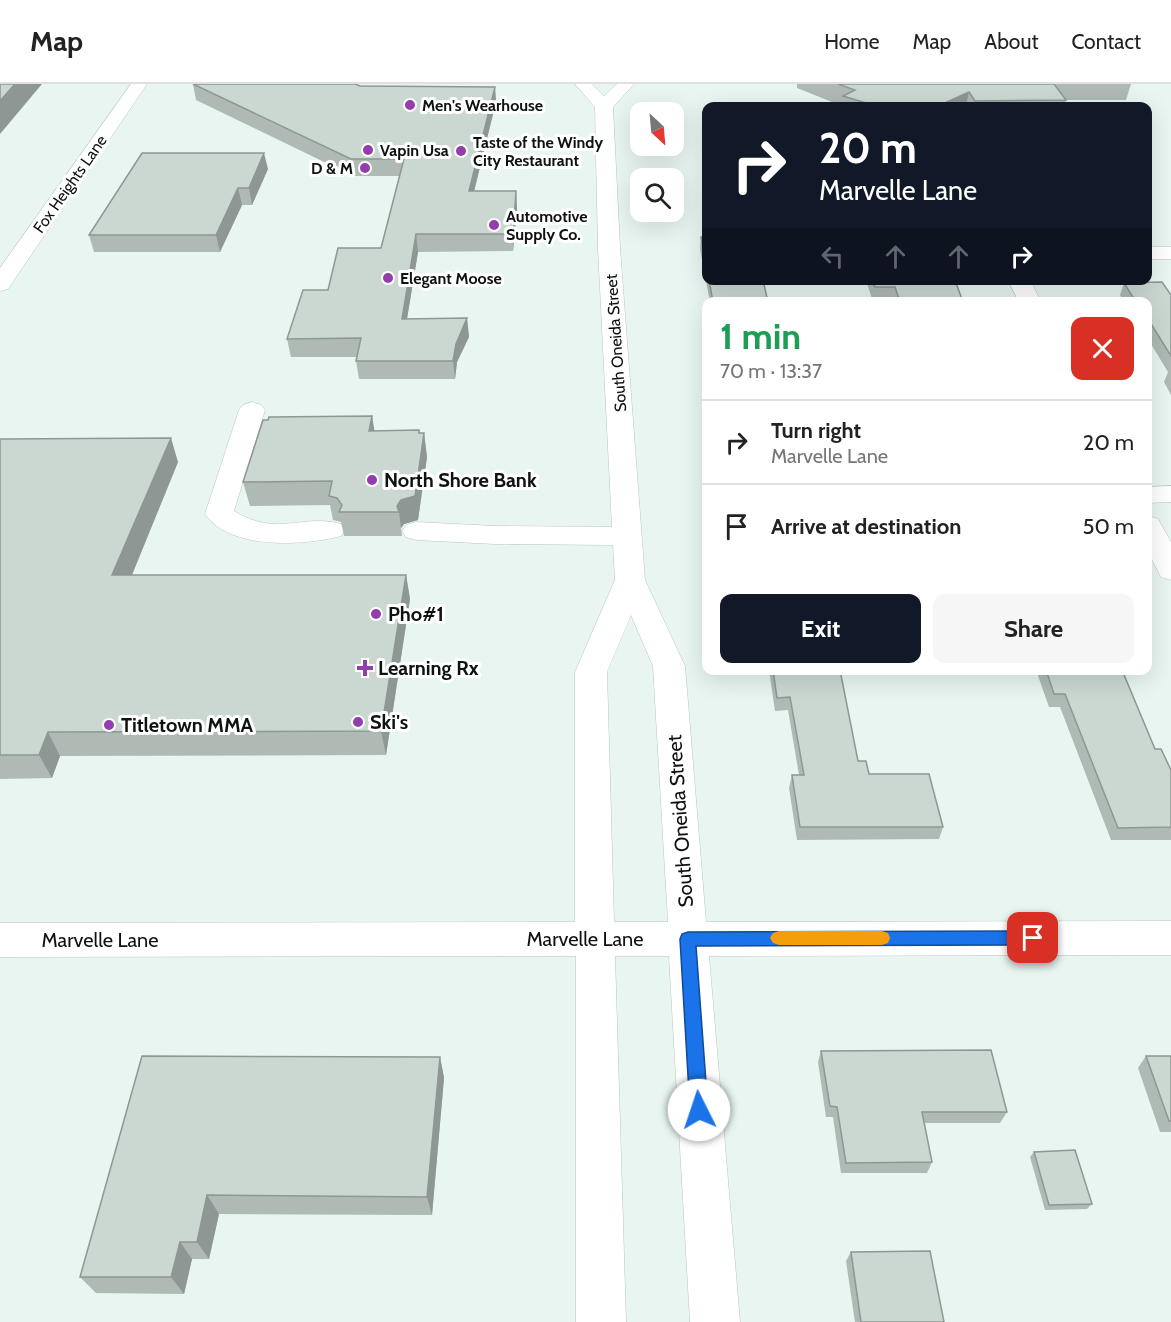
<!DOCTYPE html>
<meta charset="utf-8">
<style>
:root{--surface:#fff;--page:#f6f6f6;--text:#222;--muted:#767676;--line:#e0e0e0;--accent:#111827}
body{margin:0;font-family:Cabin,sans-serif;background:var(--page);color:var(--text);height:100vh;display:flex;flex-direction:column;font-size:22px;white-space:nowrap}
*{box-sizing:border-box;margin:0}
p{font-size:20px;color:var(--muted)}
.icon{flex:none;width:33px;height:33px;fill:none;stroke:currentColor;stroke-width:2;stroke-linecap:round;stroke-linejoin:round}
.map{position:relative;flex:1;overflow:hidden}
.sheet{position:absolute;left:702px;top:213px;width:450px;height:378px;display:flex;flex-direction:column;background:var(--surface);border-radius:12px;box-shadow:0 6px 24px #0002}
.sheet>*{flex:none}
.banner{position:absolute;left:702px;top:18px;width:450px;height:183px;border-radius:12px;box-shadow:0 6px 24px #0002;background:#111827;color:#fff;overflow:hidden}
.needle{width:39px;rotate:154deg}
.fabs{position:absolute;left:630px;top:18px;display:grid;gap:12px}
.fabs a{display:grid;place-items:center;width:54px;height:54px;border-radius:12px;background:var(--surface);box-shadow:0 6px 24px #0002;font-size:30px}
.pin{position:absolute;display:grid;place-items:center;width:51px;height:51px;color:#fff;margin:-26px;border-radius:12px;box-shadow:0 3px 9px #0006}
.me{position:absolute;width:66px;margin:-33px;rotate:356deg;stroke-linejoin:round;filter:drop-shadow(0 0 4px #0008)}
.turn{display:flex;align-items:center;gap:21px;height:126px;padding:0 18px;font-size:27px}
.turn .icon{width:78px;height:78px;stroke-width:2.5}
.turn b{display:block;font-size:42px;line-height:51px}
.lanes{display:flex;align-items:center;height:57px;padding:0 18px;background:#0003;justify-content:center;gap:30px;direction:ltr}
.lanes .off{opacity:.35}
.round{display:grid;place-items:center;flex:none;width:63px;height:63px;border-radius:12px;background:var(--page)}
.summary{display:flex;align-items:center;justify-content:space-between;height:102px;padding:0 18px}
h1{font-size:36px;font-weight:800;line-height:45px;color:#1e9e55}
.action{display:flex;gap:12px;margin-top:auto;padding:12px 18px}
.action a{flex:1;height:69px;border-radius:12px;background:var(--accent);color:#fff;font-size:24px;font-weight:800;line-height:69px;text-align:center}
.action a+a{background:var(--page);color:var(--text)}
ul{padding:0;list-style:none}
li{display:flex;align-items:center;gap:18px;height:84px;padding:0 18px;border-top:2px solid var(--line)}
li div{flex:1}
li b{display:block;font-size:22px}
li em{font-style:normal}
header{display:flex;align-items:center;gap:36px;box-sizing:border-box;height:84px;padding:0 30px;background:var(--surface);border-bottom:2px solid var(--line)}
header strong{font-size:28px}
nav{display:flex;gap:33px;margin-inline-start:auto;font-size:21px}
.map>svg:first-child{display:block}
</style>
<header>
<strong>Map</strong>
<nav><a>Home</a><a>Map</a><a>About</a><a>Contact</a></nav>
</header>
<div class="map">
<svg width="1171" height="1238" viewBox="0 0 1171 1238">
<rect width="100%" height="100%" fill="#e8f5f0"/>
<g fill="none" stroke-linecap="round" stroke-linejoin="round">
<defs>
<g id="minor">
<polygon points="131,0 147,0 8,205 0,207 0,184"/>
<path d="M575 0H592L604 12 617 0H634L613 23 620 164 645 496 685 582 706 838 1171 837V871L709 872 740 1238H690L669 872H615L626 1238H576V872L0 873V839L575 838V588L615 496 613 461 495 460 416 456 406 453 402 447 406 441 416 438 495 442 612 443 598 164 595 23ZM631 531 653 582 668 838H614L607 588Z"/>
<rect x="1148" y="163" width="23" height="12"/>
<polygon points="1008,196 1030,196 1041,218 1019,218"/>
<path d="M252 318 261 321 265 326 234 427C278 454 301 429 341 440L345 446 341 452C304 462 229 466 205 430L239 326 243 321Z"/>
<polygon points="1171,402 1171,418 1148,419 1148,403"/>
<polygon points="1148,432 1158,435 1171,458 1171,496 1161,493 1148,468"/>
</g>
</defs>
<!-- minor casing -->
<use href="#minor" stroke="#bac6c1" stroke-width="1"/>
<!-- minor -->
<use href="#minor" fill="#fff" fill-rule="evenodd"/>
</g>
<!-- wall -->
<g fill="#afbab5">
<polygon points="193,0 495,3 496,18 474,107 516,107 517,124 513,167 418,168 407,235 467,234 469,253 457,278 455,295 359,295 356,277 357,273 291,273 287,255 328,206 381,164 399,92 353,92 196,16"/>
<polygon points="797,0 1131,0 1126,16 1066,16 1064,22 842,22 797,4"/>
<polygon points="268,85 252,121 242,121 220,168 94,168 89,151"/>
<polygon points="701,153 706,153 706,196 763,196 768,218 710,218 700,165"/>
<polygon points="866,196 955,196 963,218 893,218 892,216 872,215"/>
<polygon points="1124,199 1171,211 1171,311 1164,298 1168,288 1148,255 1148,218 1124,218 1120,211"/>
<polygon points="372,332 374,347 419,346 419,349 424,349 427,373 418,436 404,440 401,444 402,452 344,452 341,438 333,436 330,421 250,422 243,398"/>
<polygon points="0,355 178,378 132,491 406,491 410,515 386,671 60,672 52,694 0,695"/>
<polygon points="769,586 840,586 858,677 869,690 943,743 939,755 797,756 789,704 792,691 799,691 788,626 775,627"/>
<polygon points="1036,586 1122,586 1155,665 1171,686 1171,756 1111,756 1060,623 1049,623"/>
<polygon points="821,967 1007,1028 1000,1039 924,1039 932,1078 927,1089 841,1089 833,1033 826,1033 818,978"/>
<polygon points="142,972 440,973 444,994 432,1131 219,1130 209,1175 192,1175 184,1210 96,1209 80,1193"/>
<polygon points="1146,972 1171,972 1171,1048 1160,1048 1138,984"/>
<polygon points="1034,1068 1092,1120 1087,1125 1045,1126 1030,1073"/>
<polygon points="851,1168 944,1238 855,1238 846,1177"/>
</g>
<!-- shaded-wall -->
<g fill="#8e9793">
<polygon points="15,0 42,0 0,50 0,17"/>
<polygon points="495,3 496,18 470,124 469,107"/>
<polygon points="969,8 966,22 938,22"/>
<polygon points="264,69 268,85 252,121 249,104"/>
<polygon points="238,104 242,121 220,168 216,151"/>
<polygon points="516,107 517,124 513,167 513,150"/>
<polygon points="416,150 418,168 404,253 402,235"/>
<polygon points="467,234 469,253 457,278 455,295 453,277 456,260"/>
<polygon points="372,332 376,356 369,347"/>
<polygon points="419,346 421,365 424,349 427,373 418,436 404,440 401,444 399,428 397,422"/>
<polygon points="171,354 178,378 122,515 112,491"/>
<polygon points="406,491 410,515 386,671 381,647"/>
<polygon points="48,648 60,672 52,694 39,671"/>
<polygon points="440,973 444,994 432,1131 427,1113"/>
<polygon points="207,1111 219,1130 209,1175 197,1158"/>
<polygon points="180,1158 192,1175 184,1210 171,1193"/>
</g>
<!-- building -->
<g fill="#cbd8d2" stroke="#8e9793" stroke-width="1.5">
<polygon points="0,0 15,0 0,17"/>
<polygon points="193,0 355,0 360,2 495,3 469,107 516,107 513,150 416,150 402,235 467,234 456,260 453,277 356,277 361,254 287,255 303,206 328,206 338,164 381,164 404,75 351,75"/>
<polygon points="838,0 1054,0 1066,16 975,17 969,8 938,22 876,22 843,12 855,6"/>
<polygon points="142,69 264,69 249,104 238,104 216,151 89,151"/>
<polygon points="701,153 706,153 706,184"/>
<polygon points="709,196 763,196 768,218 713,218"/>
<polygon points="872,196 955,196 963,218 900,218 895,203 875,203"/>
<polygon points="1162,198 1171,211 1171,272 1148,235 1148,218 1136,218 1124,199"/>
<polygon points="372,332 369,347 419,346 419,349 424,349 415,412 401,416 397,422 399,428 339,428 342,421 337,414 329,412 332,397 243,398 263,336 268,336 269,333"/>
<polygon points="171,354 112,491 406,491 381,647 48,648 39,671 0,671 0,355"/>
<polygon points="773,586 840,586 858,677 866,677 869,690 929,690 943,743 800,743 792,691 804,691 790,613 777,614"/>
<polygon points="1046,586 1122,586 1155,665 1161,665 1171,686 1171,743 1118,744 1065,610 1054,610"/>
<polygon points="991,966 1007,1028 922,1028 932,1078 846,1079 837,1023 830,1022 821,967"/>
<polygon points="142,972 440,973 427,1113 207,1111 197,1158 180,1158 171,1193 80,1193"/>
<polygon points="1146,972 1171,972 1171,1037 1169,1037"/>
<polygon points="1075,1066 1092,1120 1049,1121 1034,1068"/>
<polygon points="930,1167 944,1238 861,1238 851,1168"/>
</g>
<!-- route -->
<polygon fill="#1a73e8" stroke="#114b97" stroke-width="1.5" points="1033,847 1039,849 1041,854 1039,859 1033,861 696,862 708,1026 706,1033 699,1035 693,1033 690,1026 680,855 682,850 688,848"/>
<!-- slow -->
<polygon fill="#f59e0b" points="779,847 882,847 888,849 890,854 888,859 882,861 779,861 773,859 770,854 773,849"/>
<!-- markers -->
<g fill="#933eac" stroke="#fff" stroke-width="2">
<circle cx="410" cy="21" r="6"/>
<circle cx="368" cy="66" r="6"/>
<circle cx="461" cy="67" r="6"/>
<circle cx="365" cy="84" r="6"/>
<circle cx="494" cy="141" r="6"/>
<circle cx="388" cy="194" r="6"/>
<circle cx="372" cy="396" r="6"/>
<circle cx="376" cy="530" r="6"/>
<path d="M362 575h6v6h6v6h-6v6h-6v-6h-6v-6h6z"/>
<circle cx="358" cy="638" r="6"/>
<circle cx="109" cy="641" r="6"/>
</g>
<g text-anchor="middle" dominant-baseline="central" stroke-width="6" stroke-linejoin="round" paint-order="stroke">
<!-- far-poi labels -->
<g font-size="16" font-weight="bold" fill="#0e1210" stroke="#fff" text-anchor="start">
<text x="422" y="21">Men's Wearhouse</text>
<text x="473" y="58">Taste of the Windy<tspan x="473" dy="18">City Restaurant</tspan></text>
<text x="380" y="66">Vapin Usa</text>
<text x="353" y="84" text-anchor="end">D &amp; M</text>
<text x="506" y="132">Automotive<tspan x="506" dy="18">Supply Co.</tspan></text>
<text x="400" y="194">Elegant Moose</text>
</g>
<!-- far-street labels -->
<g font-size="16" fill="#0e1210" stroke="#fff">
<text transform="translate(70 100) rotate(-55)">Fox Heights Lane</text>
<text transform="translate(616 259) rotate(-94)">South Oneida Street</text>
</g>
<!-- poi labels -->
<g font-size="20" font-weight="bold" fill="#0e1210" stroke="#fff" text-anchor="start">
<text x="384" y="396">North Shore Bank</text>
<text x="388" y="530">Pho#1</text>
<text x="378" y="584">Learning Rx</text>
<text x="370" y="638">Ski's</text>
<text x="121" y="641">Titletown MMA</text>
</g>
<!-- street labels -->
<g font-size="20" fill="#0e1210" stroke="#fff">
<text transform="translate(680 737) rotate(-94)">South Oneida Street</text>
<text x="585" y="855">Marvelle Lane</text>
<text x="100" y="856">Marvelle Lane</text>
</g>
</g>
</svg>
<div class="fabs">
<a><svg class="needle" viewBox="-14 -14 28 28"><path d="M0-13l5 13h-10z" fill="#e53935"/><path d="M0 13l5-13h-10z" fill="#767676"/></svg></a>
<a><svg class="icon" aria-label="search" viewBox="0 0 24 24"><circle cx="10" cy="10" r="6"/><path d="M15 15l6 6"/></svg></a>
</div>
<div class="pin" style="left:1033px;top:854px;background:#d93025"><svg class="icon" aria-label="arrive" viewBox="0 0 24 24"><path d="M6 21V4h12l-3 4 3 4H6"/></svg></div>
<svg class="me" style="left:699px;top:1026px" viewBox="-20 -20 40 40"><circle r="19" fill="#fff"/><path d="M0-13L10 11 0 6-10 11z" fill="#1a73e8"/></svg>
<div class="banner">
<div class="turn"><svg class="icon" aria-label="right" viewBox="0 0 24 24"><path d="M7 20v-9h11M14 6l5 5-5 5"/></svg><div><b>20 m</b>Marvelle Lane</div></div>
<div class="lanes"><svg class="icon off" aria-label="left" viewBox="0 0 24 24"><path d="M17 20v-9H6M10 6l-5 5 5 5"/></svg><svg class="icon off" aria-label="ahead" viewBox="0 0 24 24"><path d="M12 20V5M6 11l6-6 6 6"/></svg><svg class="icon off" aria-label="ahead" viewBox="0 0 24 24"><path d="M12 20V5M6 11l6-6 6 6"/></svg><svg class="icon" aria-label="right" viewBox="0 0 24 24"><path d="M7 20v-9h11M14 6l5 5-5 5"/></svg></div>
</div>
<section class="sheet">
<div class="summary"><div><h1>1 min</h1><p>70 m · 13:37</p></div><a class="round" style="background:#d93025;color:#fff"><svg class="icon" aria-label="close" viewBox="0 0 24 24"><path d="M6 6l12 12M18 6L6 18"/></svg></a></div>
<ul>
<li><svg class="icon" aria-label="right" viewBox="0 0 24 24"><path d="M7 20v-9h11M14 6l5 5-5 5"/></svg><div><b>Turn right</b><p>Marvelle Lane</p></div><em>20 m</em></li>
<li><svg class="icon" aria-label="arrive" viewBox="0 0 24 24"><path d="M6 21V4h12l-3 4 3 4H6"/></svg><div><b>Arrive at destination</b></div><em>50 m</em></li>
</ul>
<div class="action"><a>Exit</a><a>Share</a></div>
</section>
</div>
